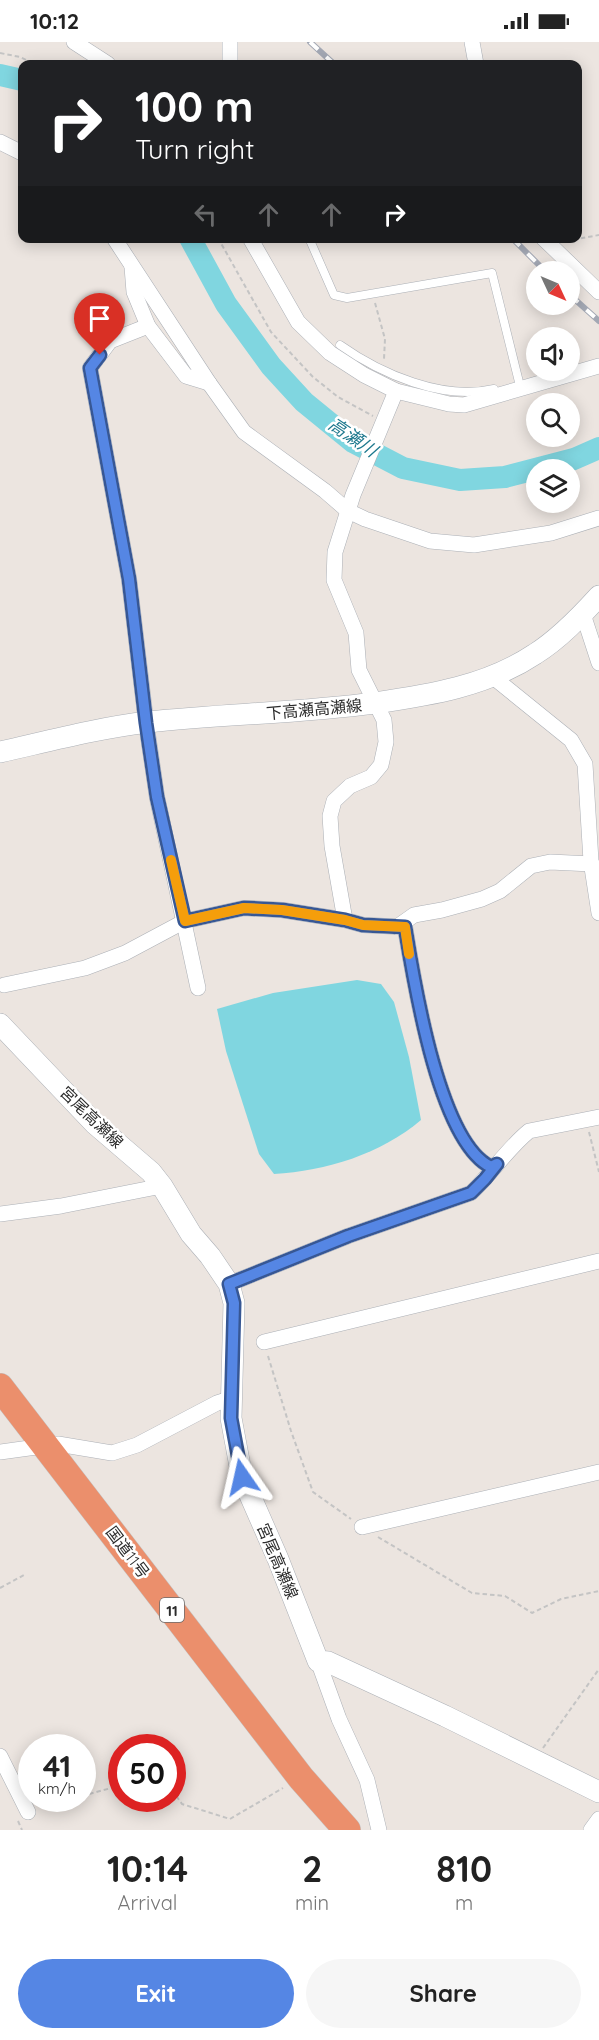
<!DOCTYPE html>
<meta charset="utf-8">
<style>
:root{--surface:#fff;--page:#f6f6f6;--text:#222;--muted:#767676;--accent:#5586e4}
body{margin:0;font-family:Quicksand,"Noto Sans JP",sans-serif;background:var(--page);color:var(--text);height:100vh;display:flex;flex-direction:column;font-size:22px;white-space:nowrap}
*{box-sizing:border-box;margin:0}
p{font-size:20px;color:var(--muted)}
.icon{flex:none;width:33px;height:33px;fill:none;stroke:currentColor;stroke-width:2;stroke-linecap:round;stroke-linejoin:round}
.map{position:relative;height:1788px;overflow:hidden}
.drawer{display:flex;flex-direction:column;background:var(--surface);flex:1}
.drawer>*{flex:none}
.hud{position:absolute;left:18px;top:18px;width:564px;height:183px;border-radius:12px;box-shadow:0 3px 15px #0003;background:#202124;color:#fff;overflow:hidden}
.needle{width:39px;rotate:134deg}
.controls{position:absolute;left:526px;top:219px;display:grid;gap:12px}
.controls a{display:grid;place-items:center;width:54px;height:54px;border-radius:50%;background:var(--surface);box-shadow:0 3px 15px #0003;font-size:30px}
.speed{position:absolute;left:18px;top:1692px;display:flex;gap:12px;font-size:30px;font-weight:700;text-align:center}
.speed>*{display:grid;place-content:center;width:78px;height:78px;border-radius:50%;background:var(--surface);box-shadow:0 3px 15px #0003;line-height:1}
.speed small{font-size:15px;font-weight:400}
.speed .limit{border:9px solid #d22;background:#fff;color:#111}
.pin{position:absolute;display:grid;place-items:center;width:51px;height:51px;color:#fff;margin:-62px -26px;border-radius:50% 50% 50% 0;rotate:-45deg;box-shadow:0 0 6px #0007}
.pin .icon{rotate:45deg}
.me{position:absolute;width:66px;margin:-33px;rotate:349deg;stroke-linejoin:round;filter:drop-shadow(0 0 4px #0008)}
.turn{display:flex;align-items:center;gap:21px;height:126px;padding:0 18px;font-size:27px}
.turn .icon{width:78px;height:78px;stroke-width:2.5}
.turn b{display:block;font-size:42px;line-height:51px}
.lanes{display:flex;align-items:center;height:57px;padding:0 18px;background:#0003;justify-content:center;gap:30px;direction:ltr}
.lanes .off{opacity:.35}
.eta{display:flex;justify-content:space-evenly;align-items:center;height:102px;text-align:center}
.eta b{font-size:36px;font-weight:700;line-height:42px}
.cta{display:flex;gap:12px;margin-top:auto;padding:12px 18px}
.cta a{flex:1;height:69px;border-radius:36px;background:var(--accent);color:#fff;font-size:24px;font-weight:700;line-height:69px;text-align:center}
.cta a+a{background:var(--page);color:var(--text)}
.status{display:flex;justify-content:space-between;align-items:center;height:42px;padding:0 30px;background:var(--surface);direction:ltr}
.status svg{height:16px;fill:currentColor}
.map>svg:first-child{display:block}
</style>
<div class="status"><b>10:12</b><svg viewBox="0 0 49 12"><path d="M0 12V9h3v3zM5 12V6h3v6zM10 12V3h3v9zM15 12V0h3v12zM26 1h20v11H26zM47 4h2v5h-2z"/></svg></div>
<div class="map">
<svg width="599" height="1788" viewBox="0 0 599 1788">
<rect width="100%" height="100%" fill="#ece5e0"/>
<!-- water -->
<path fill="#80d6e0" d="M357 938 381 942 394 960 409 1015 421 1078C381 1112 326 1129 274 1132L259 1112 226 1009 217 967 273 951Z"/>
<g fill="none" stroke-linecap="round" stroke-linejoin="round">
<!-- river -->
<g stroke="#80d6e0" stroke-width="22">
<polyline points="0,33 22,38"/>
<polyline points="190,196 226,262 271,324 304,360 353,400 403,426 460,438 505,435 574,417 599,406"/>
</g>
<defs>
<g id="lane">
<polyline points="309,196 334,253 347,256 492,231 521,348"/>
<path d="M340 303C381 332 443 359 494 347"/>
</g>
<g id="street">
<polyline points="74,0 108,22"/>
<polyline points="230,0 230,22"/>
<polyline points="472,0 476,22"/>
<polyline points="0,100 22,111"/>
<polyline points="114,196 209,341 244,390 325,449 348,469 365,477 430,499 474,503 551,491 599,476"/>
<polyline points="250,196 298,280 330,311 364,333 396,349 353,453 335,510 334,538 356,591 359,628 384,678 386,700 381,723 371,735 350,744 334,759 330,774 332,804 345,878"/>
<polyline points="543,196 599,250"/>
<polyline points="132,225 134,250 148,284 186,334 209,341"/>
<polyline points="148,284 110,299 90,326 129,537 146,680 157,755 198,946"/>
<polyline points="396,349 449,362 464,363 599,324"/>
<polyline points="583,572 599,621"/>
<polyline points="493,635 571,698 585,722 591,819 599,871"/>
<polyline points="397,885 414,873 442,868 482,857 500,849 531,824 550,820 592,822"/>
<path d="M4 943 85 926 125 911 185 879 244 866 282 868 345 878 363 883 405 885C414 940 439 1100 491 1125L497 1122"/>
<polyline points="0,1172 61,1164 162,1144"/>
<path d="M229 1242 348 1194 471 1151C492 1131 507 1107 529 1089L599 1075"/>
<polyline points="264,1300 599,1219"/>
<polyline points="0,1410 58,1402 112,1411 137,1403 217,1361 233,1356"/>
<polyline points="362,1485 599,1430"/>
<polyline points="318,1619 339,1677 367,1738 379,1788"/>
<polyline points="0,1714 28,1770"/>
<polyline points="591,1788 599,1777"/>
</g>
<g id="secondary">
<path d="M0 710C49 699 98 686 148 680 223 672 299 671 375 661 430 653 487 644 535 612 559 597 580 575 599 554"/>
<polyline points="0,982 95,1082 151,1130 162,1144 191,1192 210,1214 229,1242 234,1261 231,1376 242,1435 278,1517 318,1619 328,1620 445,1674 599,1750"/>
</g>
<polyline id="highway" points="0,1345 301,1736 347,1788"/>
</defs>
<!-- lane casing -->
<use href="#lane" stroke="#acb0b6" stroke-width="9"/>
<!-- street casing -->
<use href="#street" stroke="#acb0b6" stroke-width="16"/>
<!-- secondary casing -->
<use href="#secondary" stroke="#acb0b6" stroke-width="22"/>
<!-- highway casing -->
<use href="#highway" stroke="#c4c4c4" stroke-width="28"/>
<!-- path -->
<g stroke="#c4c4c4" stroke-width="2" stroke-dasharray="4.5 3" stroke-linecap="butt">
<polyline points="0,11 20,15 35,22"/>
<polyline points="218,196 271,290 313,335 338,355 373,374"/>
<polyline points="566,199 599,193"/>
<polyline points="375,261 385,297 384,317"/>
<polyline points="589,1090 599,1130"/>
<polyline points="268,1314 291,1389 313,1450 351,1477"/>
<polyline points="378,1495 472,1551 505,1554 532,1571 561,1557 599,1549"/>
<polyline points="0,1546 24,1533"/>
<polyline points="543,1706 599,1627"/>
<polyline points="172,1748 182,1762 230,1777 283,1746"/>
<polyline points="82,1754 122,1743"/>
<polyline points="40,1765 72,1756"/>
<polyline points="18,1779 22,1788"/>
</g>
<!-- lane -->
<use href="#lane" stroke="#fff" stroke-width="8"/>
<!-- street -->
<use href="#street" stroke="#fff" stroke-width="15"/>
<!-- secondary -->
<use href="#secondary" stroke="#fff" stroke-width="21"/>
<!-- highway -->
<use href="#highway" stroke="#eb8f6c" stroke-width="27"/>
<defs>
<g id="rail">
<polyline points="310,0 334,22"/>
<polyline points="512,196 546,230"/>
<polyline points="570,253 599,279"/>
</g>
</defs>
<!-- rail casing -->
<use href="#rail" stroke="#a3a8b4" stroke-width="6"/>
<!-- rail -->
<use href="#rail" stroke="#fff" stroke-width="4" stroke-dasharray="11" stroke-linecap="butt"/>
</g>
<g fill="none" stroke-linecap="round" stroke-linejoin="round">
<defs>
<path id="route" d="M100 313 90 326 129 537 146 681 157 755 185 879 244 866 282 868 345 878 363 883 405 885C414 940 439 1100 491 1125L497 1122 485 1137 471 1151 348 1194 229 1242 234 1261 231 1376 242 1435"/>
</defs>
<!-- route casing -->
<use href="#route" stroke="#375794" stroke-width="15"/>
<!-- route -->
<use href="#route" stroke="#5586e4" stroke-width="10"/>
<!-- slow -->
<polyline stroke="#f59e0b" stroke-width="10" points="171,818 185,879 244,866 282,868 345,878 363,883 405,885 409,912"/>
</g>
<g text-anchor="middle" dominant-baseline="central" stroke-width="5" stroke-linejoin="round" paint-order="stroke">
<!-- shield labels -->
<rect fill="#fff" stroke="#6b6b6b" stroke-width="1.5" x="160" y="1556" width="24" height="24" rx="4.5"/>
<g font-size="15" font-weight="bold" fill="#2c2c2c">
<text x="172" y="1568">11</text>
</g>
<!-- street labels -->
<g font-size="16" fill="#2c2c2c" stroke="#fff">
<text transform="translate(314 667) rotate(-5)">下高瀬高瀬線</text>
<text transform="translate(92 1075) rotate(44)">宮尾高瀬線</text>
<text transform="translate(128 1510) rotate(53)">国道11号</text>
<text transform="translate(278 1519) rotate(67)">宮尾高瀬線</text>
</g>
<!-- water labels -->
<g font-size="18" font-style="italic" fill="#1e798e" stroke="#fff">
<text transform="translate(353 395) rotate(34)">高瀬川</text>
</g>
</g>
</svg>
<div class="controls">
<a><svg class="needle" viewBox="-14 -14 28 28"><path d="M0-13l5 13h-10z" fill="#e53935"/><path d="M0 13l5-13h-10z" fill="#767676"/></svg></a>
<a><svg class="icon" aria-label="sound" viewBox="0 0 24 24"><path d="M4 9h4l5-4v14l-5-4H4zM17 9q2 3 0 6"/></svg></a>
<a><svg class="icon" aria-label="search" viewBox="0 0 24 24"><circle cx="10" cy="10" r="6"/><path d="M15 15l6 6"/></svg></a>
<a><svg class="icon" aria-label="layers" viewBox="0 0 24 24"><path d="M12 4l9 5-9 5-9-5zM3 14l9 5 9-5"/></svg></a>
</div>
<div class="speed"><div>41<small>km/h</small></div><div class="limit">50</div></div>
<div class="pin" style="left:100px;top:313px;background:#d93025"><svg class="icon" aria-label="arrive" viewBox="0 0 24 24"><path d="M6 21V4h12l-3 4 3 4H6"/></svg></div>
<svg class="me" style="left:242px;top:1435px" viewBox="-20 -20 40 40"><path d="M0-17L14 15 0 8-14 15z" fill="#5586e4" stroke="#fff" stroke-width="4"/></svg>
<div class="hud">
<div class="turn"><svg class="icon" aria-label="right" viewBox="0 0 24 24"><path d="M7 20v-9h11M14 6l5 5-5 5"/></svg><div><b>100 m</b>Turn right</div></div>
<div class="lanes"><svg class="icon off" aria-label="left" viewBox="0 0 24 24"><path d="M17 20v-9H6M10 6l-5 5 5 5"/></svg><svg class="icon off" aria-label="ahead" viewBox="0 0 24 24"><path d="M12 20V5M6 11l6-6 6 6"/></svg><svg class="icon off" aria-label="ahead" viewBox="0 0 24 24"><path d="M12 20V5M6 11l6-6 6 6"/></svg><svg class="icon" aria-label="right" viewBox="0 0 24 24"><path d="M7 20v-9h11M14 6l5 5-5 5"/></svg></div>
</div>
</div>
<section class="drawer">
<div class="eta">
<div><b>10:14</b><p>Arrival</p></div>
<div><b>2</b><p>min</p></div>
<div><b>810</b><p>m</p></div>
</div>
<div class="cta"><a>Exit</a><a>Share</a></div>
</section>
